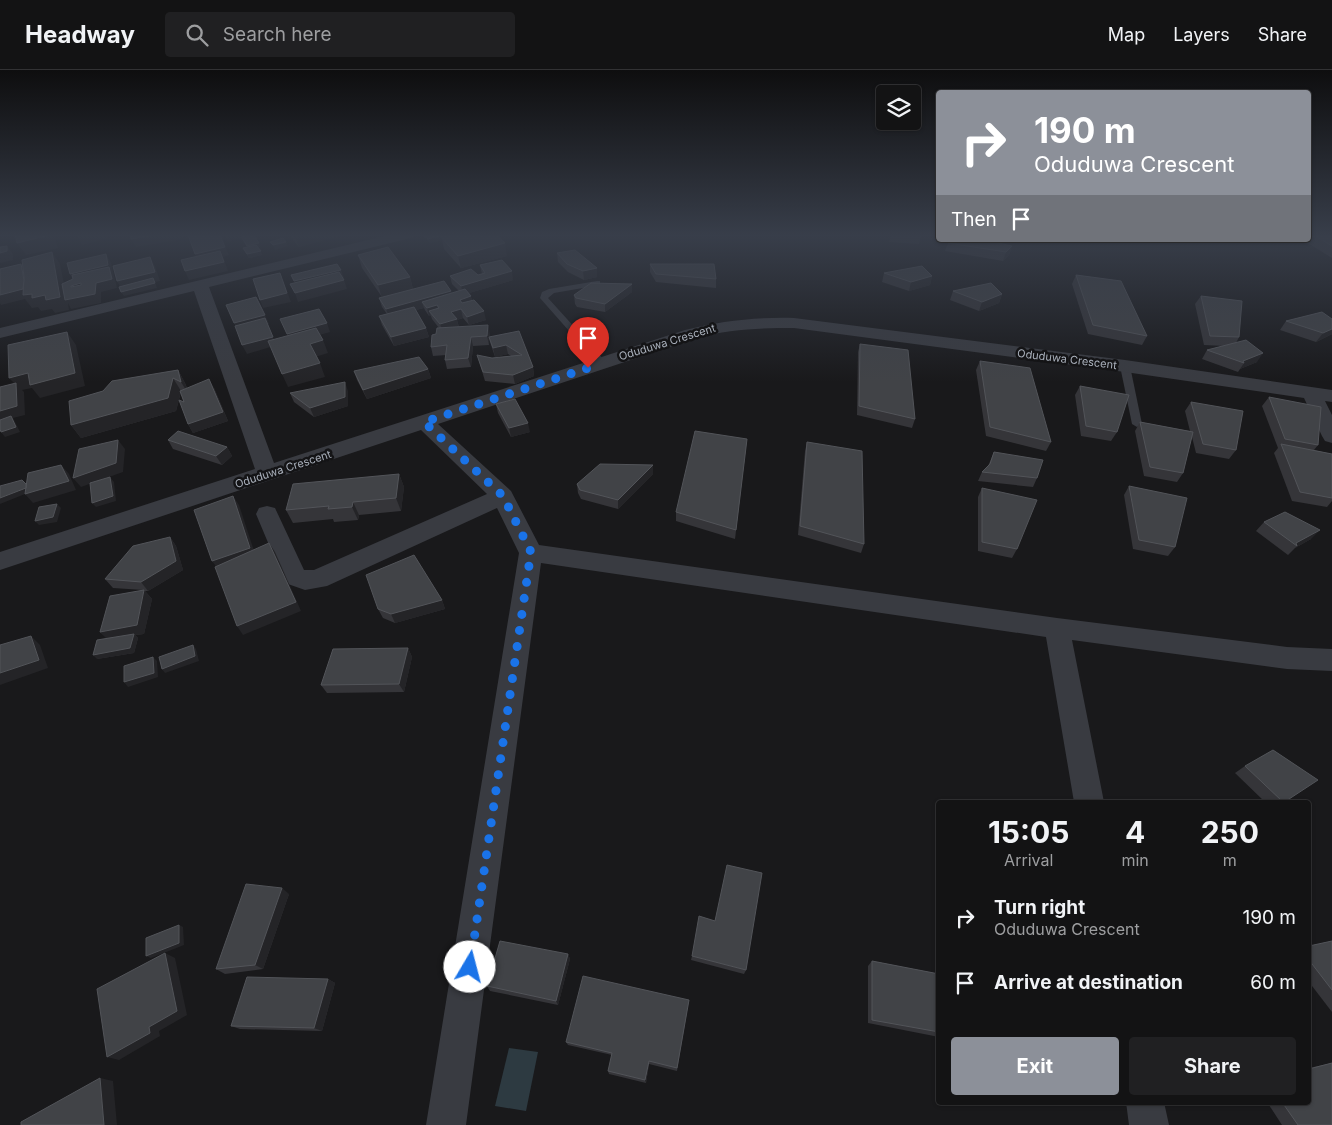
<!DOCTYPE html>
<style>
:root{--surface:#131314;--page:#202022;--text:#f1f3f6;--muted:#9d9ea0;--line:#323234;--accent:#8c9099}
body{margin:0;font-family:Inter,sans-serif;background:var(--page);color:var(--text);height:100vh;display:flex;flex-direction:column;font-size:19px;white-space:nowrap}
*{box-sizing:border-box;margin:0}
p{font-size:16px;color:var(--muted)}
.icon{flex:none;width:28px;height:28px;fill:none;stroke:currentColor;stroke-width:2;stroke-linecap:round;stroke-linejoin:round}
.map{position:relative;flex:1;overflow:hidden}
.details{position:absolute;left:936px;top:730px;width:375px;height:305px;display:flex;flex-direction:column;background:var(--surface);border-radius:5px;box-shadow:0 1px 4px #0004,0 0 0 1px var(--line)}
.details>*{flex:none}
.top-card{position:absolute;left:936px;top:20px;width:375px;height:152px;border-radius:5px;box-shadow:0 1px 4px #0004,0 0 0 1px var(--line);background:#8c9099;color:#fff;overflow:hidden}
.fabs{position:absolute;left:876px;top:15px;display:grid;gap:10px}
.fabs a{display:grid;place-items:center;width:45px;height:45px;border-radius:5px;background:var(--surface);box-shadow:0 1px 4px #0004,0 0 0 1px var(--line);font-size:25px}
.pin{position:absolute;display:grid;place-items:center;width:42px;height:42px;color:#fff;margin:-51px -21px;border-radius:50% 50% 50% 0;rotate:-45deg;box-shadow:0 0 5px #0007}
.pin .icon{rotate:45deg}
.me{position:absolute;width:55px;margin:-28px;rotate:8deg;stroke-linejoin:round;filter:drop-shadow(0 0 4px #0008)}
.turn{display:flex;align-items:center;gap:18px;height:105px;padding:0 15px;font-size:22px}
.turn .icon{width:65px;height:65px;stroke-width:2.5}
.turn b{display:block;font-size:35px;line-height:42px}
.then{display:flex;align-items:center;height:48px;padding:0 15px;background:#0003;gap:10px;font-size:19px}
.eta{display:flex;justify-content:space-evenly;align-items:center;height:85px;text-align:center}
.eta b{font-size:30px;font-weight:700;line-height:35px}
.button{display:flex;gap:10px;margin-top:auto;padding:10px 15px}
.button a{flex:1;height:58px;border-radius:5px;background:var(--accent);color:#fff;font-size:20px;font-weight:700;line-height:58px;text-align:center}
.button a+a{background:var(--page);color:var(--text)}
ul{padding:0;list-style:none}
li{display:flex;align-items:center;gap:15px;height:65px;padding:0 15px}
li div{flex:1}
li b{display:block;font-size:19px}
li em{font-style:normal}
header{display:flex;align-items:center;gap:30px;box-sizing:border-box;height:70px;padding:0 25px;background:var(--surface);border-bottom:1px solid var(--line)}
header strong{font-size:24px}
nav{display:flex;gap:28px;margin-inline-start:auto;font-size:18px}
.search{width:350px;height:45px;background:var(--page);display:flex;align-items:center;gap:12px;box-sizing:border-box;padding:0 18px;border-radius:5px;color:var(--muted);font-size:19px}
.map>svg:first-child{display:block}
</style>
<header>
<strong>Headway</strong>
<div class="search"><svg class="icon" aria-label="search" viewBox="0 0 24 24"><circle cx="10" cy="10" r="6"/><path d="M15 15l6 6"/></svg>Search here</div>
<nav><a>Map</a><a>Layers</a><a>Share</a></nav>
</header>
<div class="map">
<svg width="1332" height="1055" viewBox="0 0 1332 1055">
<rect width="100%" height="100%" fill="#19191b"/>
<!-- water -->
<polygon fill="#2d3a41" points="509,978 538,982 526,1041 495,1036"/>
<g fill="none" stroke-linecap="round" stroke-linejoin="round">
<!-- lane -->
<g fill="#393b41" fill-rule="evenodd">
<polygon points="597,211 600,211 600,215 554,223 548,228 605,291 605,295 599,295 540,228 542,222 549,219"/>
<polygon points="1125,293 1130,296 1142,354 1137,357 1132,354 1120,296"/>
</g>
<!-- street -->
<g fill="#393b41" fill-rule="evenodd">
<path d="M389 165H414L411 168 209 217 274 393 685 260C721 251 756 247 794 248L1125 290 1332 320V332L1325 331 1332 345V373L1325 371 1322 366 1304 328 1125 302 794 258C761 258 729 259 697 268L438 354 511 421 539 475 1057 548 1287 577 1332 579V601L1287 599 1072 570 1104 732H1074L1046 567 541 493 466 1055H426L519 483 497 438 327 516 305 520 285 513 256 444 259 438 267 436 275 438 304 500H314L487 424 421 360 0 500V482L255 399 194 221 0 268V258Z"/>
<polygon points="1126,1032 1164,1032 1169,1055 1129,1055"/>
</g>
</g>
<!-- wall -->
<g fill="#353539">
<polygon points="224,165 254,165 260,177 258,177 262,185 249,188 243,178 247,177 242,168 228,171"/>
<polygon points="289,165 337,165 338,166 299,177"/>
<polygon points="423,165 443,165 444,166 507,186 461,198 444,179 442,170 430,173"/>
<polygon points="891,165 921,165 921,166 919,174 889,172"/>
<polygon points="1309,165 1332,165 1332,188 1311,175 1292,170 1309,170"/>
<polygon points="948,173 1012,176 1009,185 1003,191 945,181"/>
<polygon points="557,183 597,198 597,207 584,210 568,202 558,192"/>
<polygon points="358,185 410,207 413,219 451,221 452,223 459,221 452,214 450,206 478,205 482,204 480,195 513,210 469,223 472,230 486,250 469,255 463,248 457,250 459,257 490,264 489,267 519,261 533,297 534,306 515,314 485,311 477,285 492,288 511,286 508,284 495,287 489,269 489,275 473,276 471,297 447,299 445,290 446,285 433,286 431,277 439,258 432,249 431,246 429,246 425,240 424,238 416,240 426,258 429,267 394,276 382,255 379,246 387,244 382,237 379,228 382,227 362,198"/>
<polygon points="650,194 716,209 716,218 656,212 650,202"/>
<polygon points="884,203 932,206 930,215 909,221 882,212"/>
<polygon points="1076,205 1147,266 1142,275 1088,264 1072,214"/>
<polygon points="632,214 632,222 605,242 577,237 575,234 574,225"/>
<polygon points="953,221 1002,224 999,233 979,241 950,230"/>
<polygon points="1201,226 1239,267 1236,273 1257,292 1240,299 1238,302 1202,289 1207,280 1225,276 1204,275 1195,234"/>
<polygon points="1332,249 1332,264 1316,272 1280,260 1286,251"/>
<polygon points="860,274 915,349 912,358 857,345 858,282"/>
<polygon points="980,291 1051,372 1046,381 986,366 976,300"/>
<polygon points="428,299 431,308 367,329 357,310 354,301"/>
<polygon points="178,300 185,313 187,318 214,318 228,351 193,363 188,354 184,332 181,322 176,341 81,368 71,355 103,321"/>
<polygon points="1080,316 1117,362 1111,371 1081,366 1075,325"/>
<polygon points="348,321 348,336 314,347 294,332 290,323"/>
<polygon points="1269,327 1318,375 1314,380 1332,384 1332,431 1327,437 1292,431 1274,383 1278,378 1262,336"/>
<polygon points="1191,332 1236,380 1229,389 1196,383 1192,367 1183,403 1177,412 1144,406 1135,361 1140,352 1190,361 1185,341"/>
<polygon points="496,334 530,362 511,367 498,343"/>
<polygon points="747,369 735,469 676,451 676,442"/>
<polygon points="168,370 227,377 232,386 222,395 173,379"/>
<polygon points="807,372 864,474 861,483 798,465 805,381"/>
<polygon points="994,382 1037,408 1033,417 978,411 982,402 988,396"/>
<polygon points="399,404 404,417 401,441 359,445 358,450 334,452 333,449 293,453 286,440"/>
<polygon points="653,404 618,439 581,429 578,423 577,414"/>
<polygon points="1129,416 1175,477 1168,486 1133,479 1124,425"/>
<polygon points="982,418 1017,479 1012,488 978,481 978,427"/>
<polygon points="1264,452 1311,469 1295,478 1288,485 1256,461"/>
<polygon points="170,467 176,476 183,500 148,521 145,521 152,529 144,564 135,565 138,568 134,583 97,589 107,568 100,562 143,520 113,518 105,509"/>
<polygon points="442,530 445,539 395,553 383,548 378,539"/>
<polygon points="408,578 412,587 404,622 327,623 321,615"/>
<polygon points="1245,696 1286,731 1286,732 1265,732 1235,703"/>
<polygon points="289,824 263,899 225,904 216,899"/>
<polygon points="1332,871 1332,942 1309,912 1309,876"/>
<polygon points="568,884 570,889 558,935 490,921 487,916"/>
<polygon points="692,886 746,900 744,904 691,890"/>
<polygon points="872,891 939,904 939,967 868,953 868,896"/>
<polygon points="328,909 335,913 322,961 240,959 231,956"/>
<polygon points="689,930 677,1001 649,994 646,1013 609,1004 608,1001 612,985 568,975 566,972"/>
<polygon points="1332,993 1332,1055 1282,1055 1267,1032 1309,1032 1309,998"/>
</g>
<!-- shaded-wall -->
<g fill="#242427">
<polygon points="50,165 54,165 58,178 26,185 17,173"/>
<polygon points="85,165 106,165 107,169 82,175 77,166"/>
<polygon points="155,165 184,165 185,166 178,170 136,177 131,169"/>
<polygon points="220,165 229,185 223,187 228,201 189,210 185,201 199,192 195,184"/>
<polygon points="225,165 251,165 228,171"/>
<polygon points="294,165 337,165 338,166 299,177"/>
<polygon points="443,165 444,169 441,167 442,170 430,173 428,169"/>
<polygon points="286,172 288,176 275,180 273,175"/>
<polygon points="259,173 260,177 249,180 247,176"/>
<polygon points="505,173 507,186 461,198 458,186"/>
<polygon points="7,176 13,184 13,190 0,193 0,183"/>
<polygon points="1012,176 1009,185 1003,191 1006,182"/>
<polygon points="261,181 262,185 249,188 247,184"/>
<polygon points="52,182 60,194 67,229 96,213 75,213 70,204 106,184 111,193 117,218 101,222 101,233 71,239 68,233 69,240 55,243 52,239 41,241 38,237 32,238 25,229 1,235 0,233 0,225 21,194 27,203"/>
<polygon points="150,187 155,196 160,211 155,212 157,218 124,226 121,222 122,220 117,211"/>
<polygon points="597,198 597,207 584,210 583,201"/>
<polygon points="341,200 344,208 298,220 294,211"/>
<polygon points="512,201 513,210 463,225 461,216"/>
<polygon points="280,203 291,232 263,238 260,230"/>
<polygon points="932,206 930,215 909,221 911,212"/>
<polygon points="410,207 413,219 382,228 378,215"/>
<polygon points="344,210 347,219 298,232 295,223"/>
<polygon points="632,214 632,222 605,242 605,234"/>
<polygon points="451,221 454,230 422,232 424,238 389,247 386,239"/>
<polygon points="1002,224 999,233 979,241 982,232"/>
<polygon points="471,226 473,235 462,239 460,230"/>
<polygon points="437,235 439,243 429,241 431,246 429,246 427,238"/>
<polygon points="461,239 463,248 457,250 459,258 443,263 440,254 451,242"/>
<polygon points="484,241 486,250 469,255 467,247"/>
<polygon points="265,245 269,254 239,262 234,253"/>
<polygon points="327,253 330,262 291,273 287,264"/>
<polygon points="488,255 490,264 489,275 487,266"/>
<polygon points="426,258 429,267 394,276 391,267"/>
<polygon points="1332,259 1332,264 1316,272 1323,263"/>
<polygon points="67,262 76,275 85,316 40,328 32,318 22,320 24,322 25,345 13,348 20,362 5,367 1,362 0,352 0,341 17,316 9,308"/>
<polygon points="273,267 277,275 247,284 242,275"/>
<polygon points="471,267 473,276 471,297 468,288"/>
<polygon points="323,270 328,283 315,287 310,274"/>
<polygon points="506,275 508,284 495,287 493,278"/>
<polygon points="1263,283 1257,292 1240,299 1244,293 1243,291"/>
<polygon points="320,293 325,307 288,317 282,304"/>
<polygon points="533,297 534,306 515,314 513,305"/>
<polygon points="428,299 431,308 367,329 363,320"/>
<polygon points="178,300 185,313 189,325 181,312"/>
<polygon points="173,308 181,321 176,341 81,368 71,355"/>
<polygon points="209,309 214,318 228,351 193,363 188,354"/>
<polygon points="345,312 348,321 348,336 314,347 310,338"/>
<polygon points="528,353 530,362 511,367 509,358"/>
<polygon points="118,370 125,379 123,402 81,417 73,408"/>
<polygon points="227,377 232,386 222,395 216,386"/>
<polygon points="61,395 69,404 76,420 33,433 25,424 0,434 0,428 30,417"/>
<polygon points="653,395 653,404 618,439 618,430"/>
<polygon points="399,404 404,417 401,441 396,428"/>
<polygon points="110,407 114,412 116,431 96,437 92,433"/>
<polygon points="233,426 239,435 256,487 218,499 212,491"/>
<polygon points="353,432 359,445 358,450 352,437"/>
<polygon points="57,434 61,438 57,452 39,455 35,451"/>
<polygon points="1320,460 1311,469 1295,478 1297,476 1296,473"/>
<polygon points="170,467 176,476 183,500 148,521 141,512"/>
<polygon points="269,473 275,482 301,541 243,565 237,556"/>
<polygon points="144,520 152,529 144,564 135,565 138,568 134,583 97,589 93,585 108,570 100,562"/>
<polygon points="442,530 445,539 395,553 391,544"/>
<polygon points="31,566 40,575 48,598 0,615 0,603"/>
<polygon points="193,575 196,579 199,591 165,603 162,599"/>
<polygon points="408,578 412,587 404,622 399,614"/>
<polygon points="153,587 157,591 158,607 128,617 124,612"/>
<polygon points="282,818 289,824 263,899 255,895"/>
<polygon points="179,855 183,857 184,875 151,888 146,886"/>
<polygon points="165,883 175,888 187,945 159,961 160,966 119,990 107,987 149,957"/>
<polygon points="568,884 570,889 558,935 556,931"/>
<polygon points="328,909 335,913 322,961 314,958"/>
<polygon points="649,991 649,994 646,1013 645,1010"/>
<polygon points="100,1008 113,1011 117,1055 104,1055"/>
</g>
<!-- building -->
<g fill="#414347" stroke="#525459" fill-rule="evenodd">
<polygon points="15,165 50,165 17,173"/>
<polygon points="76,165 85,165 77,166"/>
<polygon points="130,165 155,165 131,169"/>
<polygon points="188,165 220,165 225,177 195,184"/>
<polygon points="246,165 254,165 259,173 247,176 241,166"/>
<polygon points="425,165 443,165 428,169"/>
<polygon points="450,165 497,165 505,173 458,186 441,167"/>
<polygon points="1309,165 1332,165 1332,176 1317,167"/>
<polygon points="283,168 286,172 273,175 270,172"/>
<polygon points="950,170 985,170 1012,176 1006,182 948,173"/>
<polygon points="256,175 261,181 247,184 243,178"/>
<polygon points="7,176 7,181 0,183 0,177"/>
<polygon points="388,177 410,207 378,215 358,185"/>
<polygon points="575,180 597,198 583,201 567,194 557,183"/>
<polygon points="220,181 224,192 185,201 181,190"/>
<polygon points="52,182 60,227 46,230 45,225 32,228 32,224 23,225 24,207 22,190"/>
<polygon points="106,184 108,195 70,204 67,193"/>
<polygon points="150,187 155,202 117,211 113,196"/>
<polygon points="502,190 512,201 461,216 450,206 471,199 478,205 485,203 480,195"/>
<polygon points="21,194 24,210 23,219 0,225 0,199"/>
<polygon points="337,194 341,200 294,211 291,205"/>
<polygon points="650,194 714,194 716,209 656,204"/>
<polygon points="922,196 932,206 911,212 884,203"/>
<path d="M109 197 112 209 96 213 95 224 65 230 62 214 73 209 72 205ZM81 213V215L71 217V216Z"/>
<polygon points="339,202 344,210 295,223 290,214"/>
<polygon points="280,203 287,223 260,230 253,209"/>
<polygon points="1076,205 1121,211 1147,266 1093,255"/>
<polygon points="153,208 155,213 121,222 119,217"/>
<polygon points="444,211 451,221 386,239 379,228"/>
<polygon points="591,213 632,214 605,234 576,228 574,225"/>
<polygon points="991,213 1002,224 982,232 953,221"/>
<polygon points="465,219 471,226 460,230 462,233 474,230 484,241 467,247 461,239 451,242 457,249 440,254 429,241 439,238 437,235 427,238 422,232"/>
<polygon points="1201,226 1242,231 1239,267 1210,266"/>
<polygon points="256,227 265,245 234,253 226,235"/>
<polygon points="414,237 426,258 391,267 379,246"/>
<polygon points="319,239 327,253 287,264 280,249"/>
<polygon points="1322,242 1332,249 1332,259 1323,263 1286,251"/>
<polygon points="265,248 273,267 242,275 235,256"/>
<polygon points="488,255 487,266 471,267 468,288 445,290 447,275 431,277 432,265 436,264 437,258"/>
<polygon points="316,258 323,270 310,274 320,293 282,304 268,271"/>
<polygon points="519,261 533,297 513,305 483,302 477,285 492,288 522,285 506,275 493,278 489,267"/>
<polygon points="67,262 75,303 30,315 28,303 9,308 8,275"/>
<polygon points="1246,270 1263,283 1243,291 1244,293 1207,280"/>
<polygon points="860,274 908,280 915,349 859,336"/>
<polygon points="419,287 428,299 363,320 354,301"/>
<polygon points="980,291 1030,298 1051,372 990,357"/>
<polygon points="178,300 181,312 173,308 168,328 71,355 69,331 103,321 112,311"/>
<polygon points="209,309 223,342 188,354 179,330 184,332 180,321"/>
<polygon points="345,312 345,327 310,338 290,323"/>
<polygon points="16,313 17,336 0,341 0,317"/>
<polygon points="1080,316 1129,325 1117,362 1086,356"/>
<polygon points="1269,327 1321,337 1318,375 1285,369"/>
<polygon points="515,329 528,353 509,358 496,334"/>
<polygon points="1191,332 1243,341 1236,380 1203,374"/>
<polygon points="11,346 16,357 1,362 0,359 0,350"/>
<polygon points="1140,352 1193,362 1183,403 1150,397"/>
<polygon points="178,361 227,377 216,386 168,370"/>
<polygon points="695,361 747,369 736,460 676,442"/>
<polygon points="118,370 116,393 73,408 79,379"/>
<polygon points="807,372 862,381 864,474 800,456"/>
<polygon points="1281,374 1332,384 1332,428 1300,422"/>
<polygon points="994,382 1043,390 1037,408 982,402 990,394"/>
<polygon points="600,394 653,395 618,430 580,420 577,414"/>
<polygon points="61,395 69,411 25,424 28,403"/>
<polygon points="399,404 396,428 353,432 352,437 328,439 329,436 286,440 293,414"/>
<polygon points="110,407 113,426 92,433 90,413"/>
<polygon points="22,410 26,414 26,418 0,428 0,416"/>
<polygon points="1129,416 1187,428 1175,477 1139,470"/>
<polygon points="982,418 1037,430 1017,479 982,472"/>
<polygon points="233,426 250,478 212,491 194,440"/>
<polygon points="57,434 53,447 35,451 39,437"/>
<polygon points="1285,442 1320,460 1296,473 1297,476 1264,452"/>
<polygon points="170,467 176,491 141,512 105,509 133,476"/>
<polygon points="269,473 296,532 237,556 215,497"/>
<polygon points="414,485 442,530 391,544 378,539 366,505"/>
<polygon points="144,520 137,555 100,562 110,526"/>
<polygon points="134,564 130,578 93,585 97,570"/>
<polygon points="31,566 39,590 0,603 0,575"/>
<polygon points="193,575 195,586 162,599 159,587"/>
<polygon points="408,578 399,614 321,615 333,579"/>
<polygon points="153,587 154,603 124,612 124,596"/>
<polygon points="1273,680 1318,710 1286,731 1286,732 1283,732 1245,696"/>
<polygon points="727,795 762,803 746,900 692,886 699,846 715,851"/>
<polygon points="246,814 282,818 255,895 216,899"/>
<polygon points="179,855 179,873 146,886 146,868"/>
<polygon points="500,871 568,884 556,931 487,916"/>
<polygon points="1332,871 1332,920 1309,890 1309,876"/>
<polygon points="165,883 177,941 149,957 150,963 107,987 97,919"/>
<polygon points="872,891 939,904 939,962 872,950"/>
<polygon points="583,906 689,930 677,998 649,991 645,1010 608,1001 612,983 566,972"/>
<polygon points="247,907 328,909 314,958 231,956"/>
<polygon points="1332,993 1332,1055 1298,1055 1282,1032 1309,1032 1309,999"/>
<polygon points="100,1008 104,1055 21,1055 21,1052"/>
</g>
<!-- sky -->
<linearGradient id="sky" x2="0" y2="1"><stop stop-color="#0e0e0f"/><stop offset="0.53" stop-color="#383e4a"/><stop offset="1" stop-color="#383e4a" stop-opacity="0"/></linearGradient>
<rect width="1332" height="312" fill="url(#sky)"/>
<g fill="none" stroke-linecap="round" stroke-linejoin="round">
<!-- route -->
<polyline stroke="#1a73e8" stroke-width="9" stroke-dasharray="0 16.2" points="470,897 531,482 503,426 424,352 588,298"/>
</g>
<g text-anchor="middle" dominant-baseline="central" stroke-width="5" stroke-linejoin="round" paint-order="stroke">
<!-- far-street labels -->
<g font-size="11" fill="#aab1bc" stroke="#141416">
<text transform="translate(667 272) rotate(-17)">Oduduwa Crescent</text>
<text transform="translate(1067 289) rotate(7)">Oduduwa Crescent</text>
<text transform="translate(283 399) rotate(-18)">Oduduwa Crescent</text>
</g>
</g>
</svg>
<div class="fabs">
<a><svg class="icon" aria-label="layers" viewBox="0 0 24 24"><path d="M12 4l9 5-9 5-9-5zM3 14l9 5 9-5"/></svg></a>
</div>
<div class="pin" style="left:588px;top:298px;background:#d93025"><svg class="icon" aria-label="arrive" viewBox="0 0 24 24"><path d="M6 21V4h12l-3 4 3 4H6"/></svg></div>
<svg class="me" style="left:470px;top:897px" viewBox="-20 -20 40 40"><circle r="19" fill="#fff"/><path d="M0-13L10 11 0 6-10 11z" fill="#1a73e8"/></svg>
<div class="top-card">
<div class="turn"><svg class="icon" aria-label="right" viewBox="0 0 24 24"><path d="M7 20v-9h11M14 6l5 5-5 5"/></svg><div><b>190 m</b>Oduduwa Crescent</div></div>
<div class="then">Then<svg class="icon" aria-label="arrive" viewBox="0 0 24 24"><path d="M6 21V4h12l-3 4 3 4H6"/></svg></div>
</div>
<section class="details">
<div class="eta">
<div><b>15:05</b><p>Arrival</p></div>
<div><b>4</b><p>min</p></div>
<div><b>250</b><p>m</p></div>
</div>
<ul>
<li><svg class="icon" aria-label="right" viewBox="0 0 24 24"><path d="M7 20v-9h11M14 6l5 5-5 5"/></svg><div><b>Turn right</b><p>Oduduwa Crescent</p></div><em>190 m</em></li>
<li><svg class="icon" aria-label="arrive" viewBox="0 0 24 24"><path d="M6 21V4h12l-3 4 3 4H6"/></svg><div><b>Arrive at destination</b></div><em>60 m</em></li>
</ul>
<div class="button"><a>Exit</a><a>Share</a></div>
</section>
</div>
